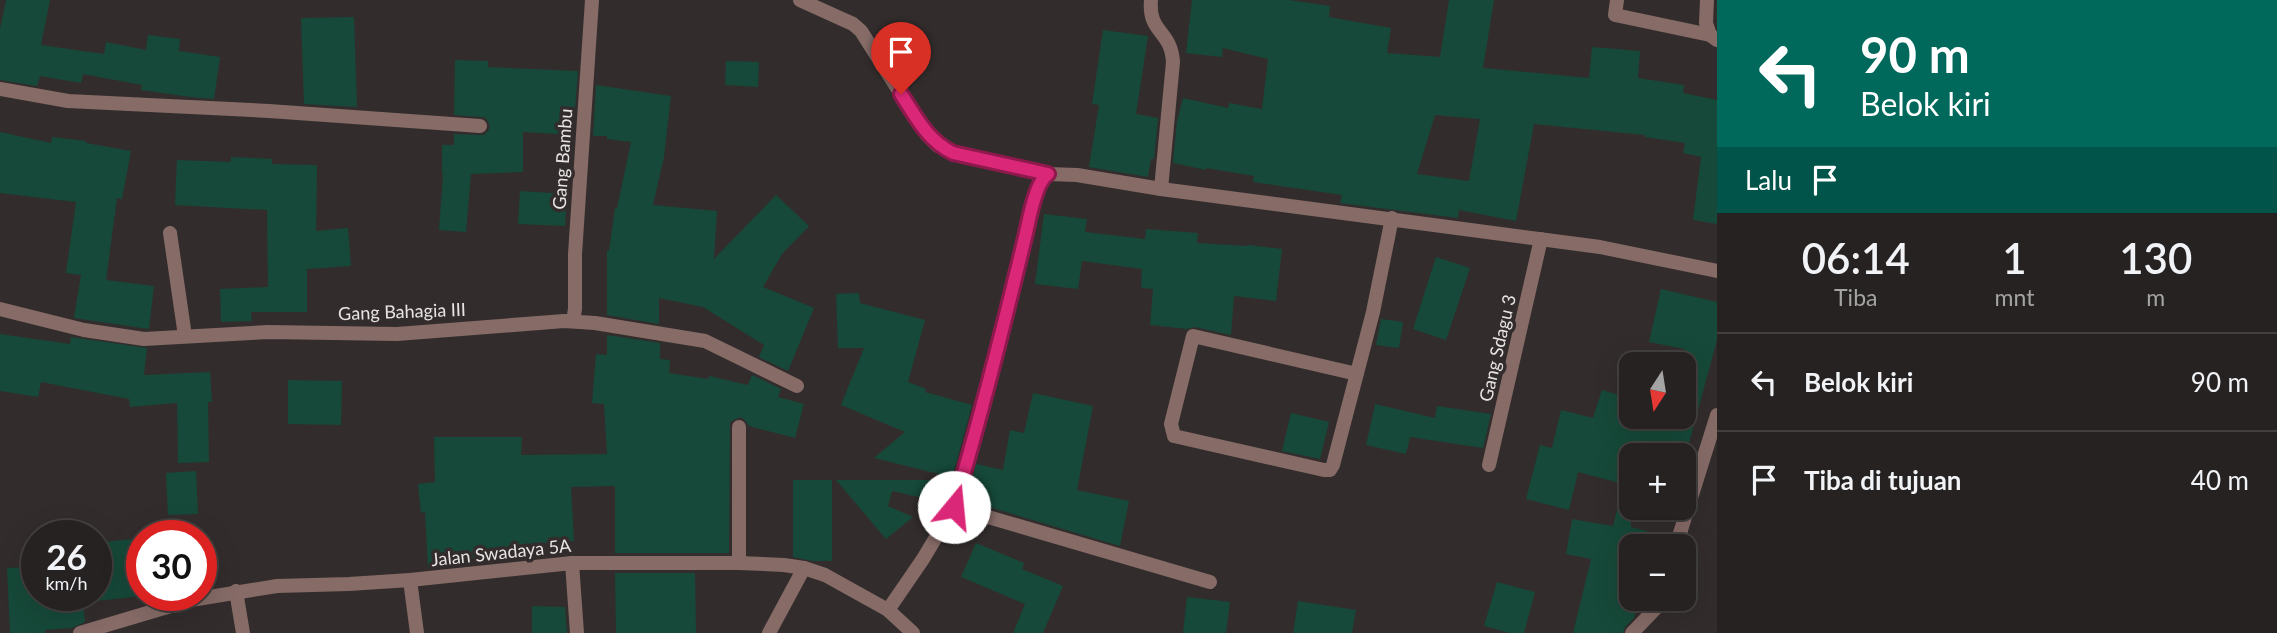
<!DOCTYPE html>
<html lang="id">
<meta charset="utf-8">
<style>
:root{--surface:#262221;--page:#322f2e;--text:#f1f3f6;--muted:#a4a4a5;--line:#423f3f}
body{margin:0;font-family:Lato,sans-serif;background:var(--page);color:var(--text);height:100vh;display:flex;flex-direction:column;font-size:26px;white-space:nowrap}
*{box-sizing:border-box;margin:0}
p{font-size:23px;color:var(--muted)}
.icon{flex:none;width:38px;height:38px;fill:none;stroke:currentColor;stroke-width:2;stroke-linecap:round;stroke-linejoin:round}
.map{position:relative;flex:1;overflow:hidden}
.sheet{display:flex;flex-direction:column;background:var(--surface);width:560px}
.sheet>*{flex:none}
.banner{background:#00695c;color:#fff;overflow:hidden}
.needle{width:46px;rotate:192deg}
.controls{position:absolute;left:1619px;top:352px;display:grid;gap:14px}
.controls a{display:grid;place-items:center;width:77px;height:77px;border-radius:14px;background:var(--surface);box-shadow:0 7px 28px #0002,0 0 0 2px var(--line);font-size:35px}
.speed{position:absolute;left:21px;top:520px;display:flex;gap:14px;font-size:35px;font-weight:700;text-align:center}
.speed>*{display:grid;place-content:center;width:91px;height:91px;border-radius:50%;background:var(--surface);box-shadow:0 7px 28px #0002,0 0 0 2px var(--line);line-height:1}
.speed small{font-size:18px;font-weight:400}
.speed .limit{border:10px solid #d22;background:#fff;color:#111}
.pin{position:absolute;display:grid;place-items:center;width:60px;height:60px;color:#fff;margin:-72px -30px;border-radius:50% 50% 50% 0;rotate:-45deg;box-shadow:0 0 7px #0007}
.pin .icon{rotate:45deg}
.me{position:absolute;width:77px;margin:-38px;rotate:17deg;stroke-linejoin:round;filter:drop-shadow(0 0 5px #0008)}
.turn{display:flex;align-items:center;gap:24px;height:147px;padding:0 28px;font-size:32px}
.turn .icon{width:91px;height:91px;stroke-width:2.5}
.turn b{display:block;font-size:49px;line-height:60px}
.then{display:flex;align-items:center;height:66px;padding:0 28px;background:#0003;gap:14px;font-size:26px}
.eta{display:flex;justify-content:space-evenly;align-items:center;height:119px;text-align:center}
.eta b{font-size:42px;font-weight:600;line-height:49px}
ul{padding:0;list-style:none}
li{display:flex;align-items:center;gap:21px;height:98px;padding:0 28px;border-top:2px solid var(--line)}
li div{flex:1}
li b{display:block;font-size:26px}
li em{font-style:normal}
main{display:flex;flex:1;min-height:0}
.map>svg:first-child{display:block}
</style>
<main>
<div class="map">
<svg width="1717" height="633" viewBox="0 0 1717 633">
<rect width="100%" height="100%" fill="#322d2c"/>
<!-- building -->
<g fill="#164939" fill-rule="evenodd">
<polygon points="6,0 50,0 41,45 104,54 106,42 146,50 148,35 180,39 179,51 220,57 214,99 190,97 141,90 142,85 83,74 81,83 40,76 37,86 0,80 0,29"/>
<path d="M1192 0H1289L1330 6 1329 17 1391 28 1387 53 1440 57 1449 0H1494L1483 68 1589 78 1592 47 1640 51 1638 78 1684 85 1683 93 1717 100V224L1693 220 1701 157 1683 153 1685 143 1645 137V135L1534 124 1516 221 1459 210 1458 218 1340 203 1342 195 1253 182 1254 176 1206 168V170L1173 163 1177 121 1183 98 1228 108 1229 103 1262 109 1268 59 1223 48 1222 57 1186 53ZM1435 115 1480 119 1469 181 1417 174Z"/>
<polygon points="354,17 357,107 304,104 301,18"/>
<polygon points="1103,30 1148,36 1136,114 1158,118 1154,159 1151,159 1148,177 1089,167 1099,105 1092,104"/>
<polygon points="455,60 488,61 488,67 578,71 573,135 523,132 523,172 471,174 466,232 439,230 443,174 442,174 442,145 454,145 454,134 484,135 488,131 490,126 486,118 481,117 454,115"/>
<polygon points="726,61 759,62 758,87 725,85"/>
<polygon points="596,85 671,96 664,157 653,205 717,211 714,259 776,195 809,226 782,254 763,287 814,308 788,371 759,357 764,345 703,307 659,298 659,324 607,315 607,251 609,251 615,208 617,208 631,142 607,139 607,136 593,136"/>
<polygon points="0,132 51,143 52,137 86,141 86,143 131,151 122,199 117,198 106,280 154,286 149,329 74,318 81,275 66,273 76,202 0,193"/>
<polygon points="231,157 272,159 272,164 317,165 316,231 348,228 351,266 307,269 307,312 251,312 252,321 221,322 220,289 268,287 267,210 175,205 177,160 231,162"/>
<polygon points="520,191 567,194 565,226 518,224"/>
<polygon points="1044,214 1087,219 1085,232 1145,239 1146,229 1198,233 1197,243 1247,246 1248,245 1282,249 1276,301 1234,296 1231,335 1195,327 1187,329 1150,325 1153,289 1141,288 1142,269 1082,261 1078,289 1035,284"/>
<polygon points="1436,257 1470,268 1446,340 1413,329"/>
<polygon points="1661,289 1717,302 1717,340 1689,443 1685,443 1682,455 1656,455 1631,448 1631,486 1578,472 1569,510 1526,499 1540,445 1552,448 1561,410 1593,418 1602,390 1629,398 1623,416 1659,416 1684,424 1684,349 1649,342"/>
<polygon points="859,293 860,303 925,320 908,382 926,389 925,392 972,405 945,503 892,491 888,506 913,517 886,539 836,480 938,480 939,474 874,458 905,432 841,405 864,348 838,348 836,294"/>
<polygon points="1381,319 1403,322 1399,348 1376,345"/>
<polygon points="0,334 70,344 71,337 147,348 144,375 210,372 212,402 208,402 209,462 178,463 177,403 130,407 129,399 41,382 38,397 0,391"/>
<polygon points="607,335 660,343 660,359 670,360 669,373 708,379 709,376 748,385 752,375 781,389 778,397 804,404 795,438 749,426 744,419 740,417 730,422 729,553 615,553 615,486 571,487 574,541 523,544 523,557 468,559 469,564 428,568 425,512 421,513 418,484 435,482 434,437 522,437 521,455 607,454 604,404 592,403 596,354 607,355"/>
<polygon points="288,380 342,381 341,425 288,424"/>
<polygon points="1033,393 1093,406 1077,490 1129,501 1120,546 966,500 976,464 1003,470 1010,430 1024,433"/>
<polygon points="1375,404 1435,418 1437,406 1491,414 1483,448 1410,437 1406,454 1366,445"/>
<polygon points="1291,413 1329,422 1320,459 1282,451"/>
<polygon points="196,471 198,514 168,515 166,473"/>
<polygon points="793,480 832,480 832,561 812,561 793,557"/>
<polygon points="1623,487 1631,488 1631,527 1669,537 1667,546 1631,546 1631,598 1638,598 1634,618 1625,627 1623,633 1573,633 1591,559 1566,554 1572,519 1613,526"/>
<polygon points="142,538 142,596 96,601 96,543"/>
<polygon points="976,543 1024,563 1022,569 1063,586 1043,633 1013,633 1025,604 961,577"/>
<polygon points="37,567 37,595 82,595 85,622 72,628 45,630 45,633 10,633 7,568"/>
<polygon points="615,573 695,573 696,633 616,633"/>
<polygon points="1497,582 1535,592 1524,633 1510,633 1484,626"/>
<polygon points="1187,597 1230,602 1226,633 1183,633"/>
<polygon points="1298,601 1356,610 1352,633 1293,633"/>
<polygon points="532,606 565,607 567,633 532,633"/>
</g>
<g fill="none" stroke-linecap="round" stroke-linejoin="round">
<!-- street -->
<g stroke="#866b67" stroke-width="14">
<polyline points="800,0 853,24 861,31 927,135 938,146 953,153 1048,174 1077,175 1161,189 1600,247 1717,271"/>
<path d="M1151 0C1148 34 1171 29 1173 62L1161 189"/>
<polyline points="1617,0 1615,15 1710,35 1717,40"/>
<polyline points="1707,0 1706,23 1710,35"/>
<polyline points="0,89 68,101 269,111 480,126"/>
<polyline points="170,233 185,336"/>
<polyline points="0,309 84,330 144,339 268,332 397,334 564,321 595,323 705,341 797,386"/>
<polyline points="573,321 575,309 575,254 592,0"/>
<polyline points="1357,374 1193,336 1171,424 1174,436 1324,470 1330,470 1333,465 1373,312 1392,218"/>
<polyline points="739,427 739,563"/>
<polyline points="1489,465 1541,239"/>
<polyline points="954,507 1210,582"/>
<polyline points="1676,546 1717,415"/>
<polyline points="572,563 577,633"/>
<polyline points="410,580 417,633"/>
<polyline points="236,591 243,633"/>
<polyline points="888,610 923,559 954,507 1010,301 1030,214 1041,178 1048,174"/>
<polyline points="80,633 191,600 277,586 349,584 410,580 572,563 739,563 784,565 804,568 825,575 888,610 913,633"/>
<polyline points="769,633 804,568"/>
<polyline points="1632,633 1657,607 1659,598"/>
</g>
</g>
<g fill="none" stroke-linecap="round" stroke-linejoin="round">
<defs>
<path id="route" d="M901 94C916 117 927 140 953 153L1048 174C1036 181 1029 219 1026 233 1004 325 981 416 954 507"/>
</defs>
<!-- route casing -->
<use href="#route" stroke="#8e194d" stroke-width="18"/>
<!-- route -->
<use href="#route" stroke="#db2777" stroke-width="12"/>
</g>
<g text-anchor="middle" dominant-baseline="central" stroke-width="7" stroke-linejoin="round" paint-order="stroke">
<!-- street labels -->
<g font-size="18" fill="#e8e4e4" stroke="#322d2c">
<text transform="translate(562 159) rotate(-86)">Gang Bambu</text>
<text transform="translate(402 311) rotate(-2)">Gang Bahagia III</text>
<text transform="translate(1497 348) rotate(-77)">Gang Sdagu 3</text>
<text transform="translate(501 552) rotate(-6)">Jalan Swadaya 5A</text>
</g>
</g>
</svg>
<div class="controls">
<a><svg class="needle" viewBox="-14 -14 28 28"><path d="M0-13l5 13h-10z" fill="#e53935"/><path d="M0 13l5-13h-10z" fill="#a4a4a5"/></svg></a>
<a>+</a>
<a>−</a>
</div>
<div class="speed"><div>26<small>km/h</small></div><div class="limit">30</div></div>
<div class="pin" style="left:901px;top:94px;background:#d93025"><svg class="icon" aria-label="arrive" viewBox="0 0 24 24"><path d="M6 21V4h12l-3 4 3 4H6"/></svg></div>
<svg class="me" style="left:954px;top:507px" viewBox="-20 -20 40 40"><circle r="19" fill="#fff"/><path d="M0-13L10 11 0 6-10 11z" fill="#db2777"/></svg>
</div>
<section class="sheet">
<div class="banner">
<div class="turn"><svg class="icon" aria-label="left" viewBox="0 0 24 24"><path d="M17 20v-9H6M10 6l-5 5 5 5"/></svg><div><b>90 m</b>Belok kiri</div></div>
<div class="then">Lalu<svg class="icon" aria-label="arrive" viewBox="0 0 24 24"><path d="M6 21V4h12l-3 4 3 4H6"/></svg></div>
</div>
<div class="eta">
<div><b>06:14</b><p>Tiba</p></div>
<div><b>1</b><p>mnt</p></div>
<div><b>130</b><p>m</p></div>
</div>
<ul>
<li><svg class="icon" aria-label="left" viewBox="0 0 24 24"><path d="M17 20v-9H6M10 6l-5 5 5 5"/></svg><div><b>Belok kiri</b></div><em>90 m</em></li>
<li><svg class="icon" aria-label="arrive" viewBox="0 0 24 24"><path d="M6 21V4h12l-3 4 3 4H6"/></svg><div><b>Tiba di tujuan</b></div><em>40 m</em></li>
</ul>
</section>
</main>
